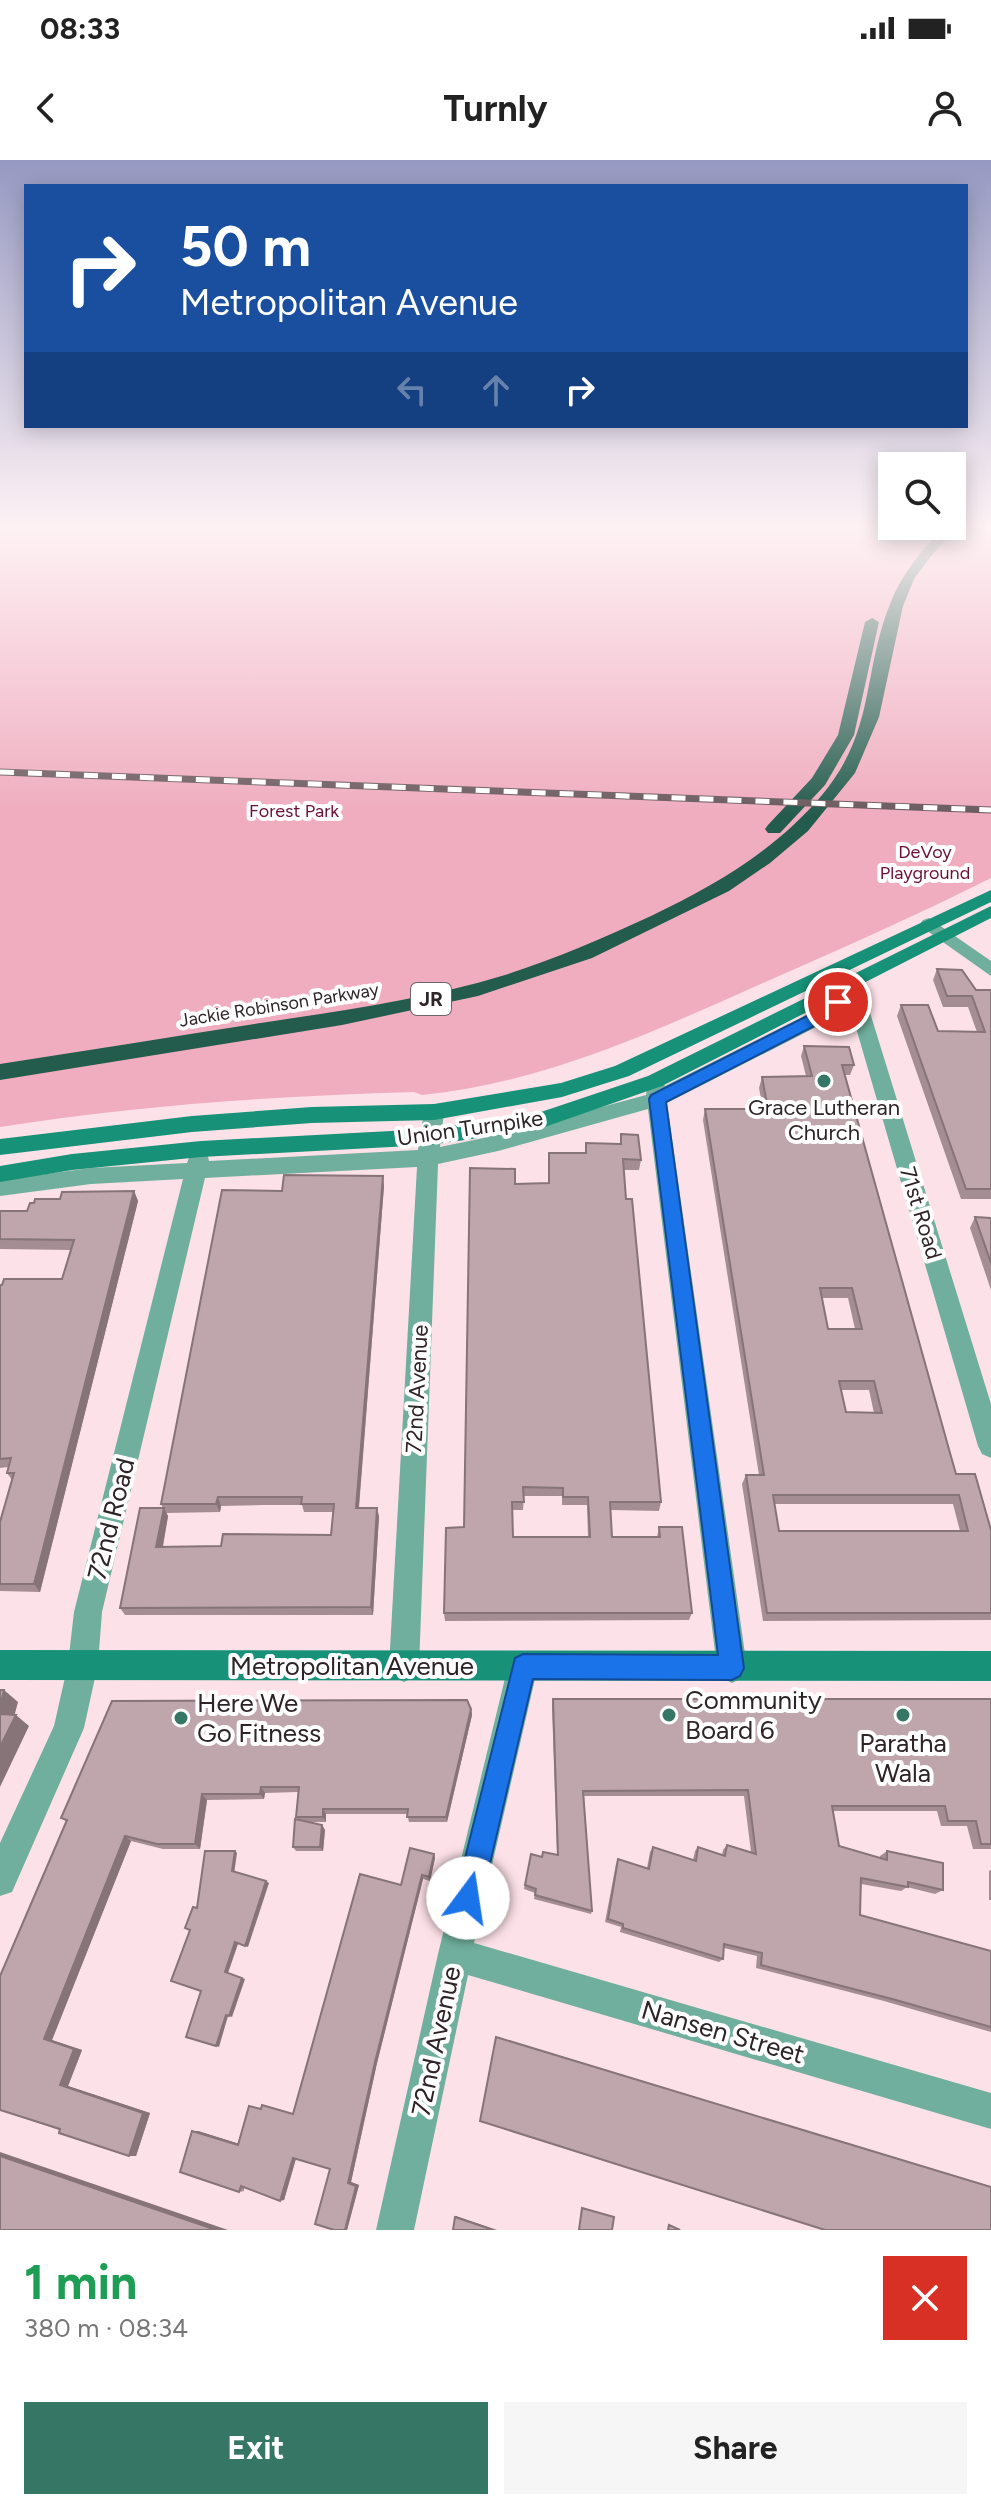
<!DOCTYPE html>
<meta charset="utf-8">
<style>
:root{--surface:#fff;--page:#f6f6f6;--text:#222;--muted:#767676;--accent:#367665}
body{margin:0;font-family:Figtree,sans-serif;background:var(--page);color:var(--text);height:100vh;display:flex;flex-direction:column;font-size:30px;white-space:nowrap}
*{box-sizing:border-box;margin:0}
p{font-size:26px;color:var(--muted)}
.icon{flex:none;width:44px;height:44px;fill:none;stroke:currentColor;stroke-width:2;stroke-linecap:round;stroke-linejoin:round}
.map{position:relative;height:2070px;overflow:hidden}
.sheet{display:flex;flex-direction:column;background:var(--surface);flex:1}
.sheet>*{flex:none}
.guide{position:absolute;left:24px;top:24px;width:944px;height:244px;border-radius:0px;box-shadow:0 4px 20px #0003;background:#1a4fa0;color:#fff;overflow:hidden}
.tools{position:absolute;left:878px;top:292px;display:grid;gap:16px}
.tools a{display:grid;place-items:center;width:88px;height:88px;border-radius:0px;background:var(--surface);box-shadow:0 4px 20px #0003;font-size:40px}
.pin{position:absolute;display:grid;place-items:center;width:68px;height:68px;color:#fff;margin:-34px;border:4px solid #fff;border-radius:50%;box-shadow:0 2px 8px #0007}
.me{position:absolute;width:88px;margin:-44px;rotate:14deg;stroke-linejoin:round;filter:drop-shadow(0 0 6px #0008)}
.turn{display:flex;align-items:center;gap:28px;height:168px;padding:0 24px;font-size:36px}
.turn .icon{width:104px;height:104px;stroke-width:2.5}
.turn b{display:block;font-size:56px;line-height:68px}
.lanes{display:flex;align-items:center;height:76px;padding:0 24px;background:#0003;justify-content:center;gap:40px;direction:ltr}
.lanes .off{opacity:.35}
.round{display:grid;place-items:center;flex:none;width:84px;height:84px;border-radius:0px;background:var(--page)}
.summary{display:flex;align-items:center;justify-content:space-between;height:136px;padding:0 24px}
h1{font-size:48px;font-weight:700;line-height:60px;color:#1e9e55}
.button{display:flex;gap:16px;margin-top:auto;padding:16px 24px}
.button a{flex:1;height:92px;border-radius:0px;background:var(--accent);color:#fff;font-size:32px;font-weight:700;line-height:92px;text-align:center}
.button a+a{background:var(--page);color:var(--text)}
.status{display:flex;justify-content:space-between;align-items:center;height:56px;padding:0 40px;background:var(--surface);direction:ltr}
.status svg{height:22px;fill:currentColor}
header{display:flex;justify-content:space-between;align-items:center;height:104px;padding:0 24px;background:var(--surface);font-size:36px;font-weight:700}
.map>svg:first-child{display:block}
</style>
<div class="status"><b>08:33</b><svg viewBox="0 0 49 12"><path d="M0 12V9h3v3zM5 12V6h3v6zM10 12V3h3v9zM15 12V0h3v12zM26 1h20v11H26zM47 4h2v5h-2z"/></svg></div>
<header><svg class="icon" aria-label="back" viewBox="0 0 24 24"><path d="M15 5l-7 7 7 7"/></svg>Turnly<svg class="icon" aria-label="person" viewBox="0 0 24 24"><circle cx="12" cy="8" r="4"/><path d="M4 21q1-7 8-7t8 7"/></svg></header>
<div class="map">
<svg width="991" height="2070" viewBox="0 0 991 2070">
<rect width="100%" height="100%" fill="#fde1e8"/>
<!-- green -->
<path fill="#efadbf" d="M0 366H991V718C913 757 834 792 754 827 646 875 541 923 422 935L414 932C274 936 138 945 0 967Z"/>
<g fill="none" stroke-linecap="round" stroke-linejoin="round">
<!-- minor -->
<g fill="#70af9d" fill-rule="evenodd">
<polygon points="929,758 991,801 991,816 923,768 920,764 923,760"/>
<polygon points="851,815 858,817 863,830 991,1244 991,1298 982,1294 978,1286 849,844 830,860 667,943 747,1508 742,1518 732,1523 722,1518 717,1508 648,949 498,991 438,1004 419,1507 414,1517 404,1522 394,1517 389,1507 417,1007 205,1018 102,1452 98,1504 84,1568 12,1732 0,1736 0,1683 54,1566 68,1504 74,1452 183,1019 91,1024 0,1036 0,1020 91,1008 187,1003 191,992 207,992 209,1001 418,990 424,952 427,947 441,947 444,952 440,987 498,975 646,935 648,921 662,921 665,926 816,850 844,828 842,821"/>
<polygon points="523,1491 533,1496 538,1506 474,1783 991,1933 991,1969 468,1815 414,2070 376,2070 438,1794 508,1506 513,1496"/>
</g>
<!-- secondary -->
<g fill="#179278" fill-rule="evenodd">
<polygon points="991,730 991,742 629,916 562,937 434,960 312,963 192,972 0,995 0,979 192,956 312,947 434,944 561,923 615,906"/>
<polygon points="991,746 991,758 662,926 536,970 429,985 201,997 72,1010 0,1022 0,1006 72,994 201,981 429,969 535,954 648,916"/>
<polygon points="0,1490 991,1491 991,1521 0,1520"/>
</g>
<!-- motorway -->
<g fill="#235b4c" fill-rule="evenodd">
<path d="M945 366H959L931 396 914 419 903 446 879 557 855 613 808 671 770 703 729 731 592 798 478 836 342 865 0 920V904C91 890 183 875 274 861 352 849 430 838 505 815 555 799 603 778 651 756 714 726 776 690 822 635 876 570 862 514 890 444 902 413 922 390 945 366Z"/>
<polygon points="872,458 879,462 854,575 825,625 780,673 768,673 765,669 768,665 812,618 838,575 865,462"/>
</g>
<defs>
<polyline id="rail" points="0,612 991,650"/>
</defs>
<!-- rail casing -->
<use href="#rail" stroke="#6a5a5e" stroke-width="7"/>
<!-- rail -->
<use href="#rail" stroke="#fff" stroke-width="5" stroke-dasharray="14" stroke-linecap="butt"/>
</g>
<!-- wall -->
<g fill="#a48e94" fill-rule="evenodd">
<polygon points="937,809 976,830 991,830 991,1039 961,1039 897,856 901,845 938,871 977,872 968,847 943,847 933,820"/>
<path d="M804 886 854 905 850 915H845L950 1293 956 1314 991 1370V1460L763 1461 742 1324 746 1315H759L703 960 705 949H763L759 928 762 917 806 916 801 896ZM822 1138H848L855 1169H828ZM841 1230H869L874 1253 846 1252ZM774 1344H953L960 1371H779Z"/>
<path d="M621 974 641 1000 639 1010H624L626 1039 661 1342 659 1351 611 1350 612 1377H657L659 1367 692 1453 689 1460 445 1461 444 1453 464 1367 515 1024 549 1023V993H585L586 983 620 984ZM524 1336H562V1345H587L588 1377H513L512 1350H523Z"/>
<path d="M384 1026 359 1348 379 1356 373 1455H125L120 1448 163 1348 161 1344ZM263 1345H302L304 1352H334L331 1375 221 1386 163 1387 168 1356 166 1353 220 1352 221 1346Z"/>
<polygon points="134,1031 138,1041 40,1432 0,1431 0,1362 12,1320 7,1313 8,1307 0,1308 0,1125 62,1119 70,1090 0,1089 0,1051 27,1051 60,1039"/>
<polygon points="975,1057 991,1058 991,1130 970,1068"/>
<polygon points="553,1539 991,1539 991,1689 973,1689 967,1666 941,1666 937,1651 833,1651 839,1686 880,1698 880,1696 887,1691 943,1730 935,1734 907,1727 901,1731 861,1724 860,1755 991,1791 991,1872 884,1841 756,1808 757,1796 724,1788 723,1799 719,1802 620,1772 621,1767 605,1762 616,1704 618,1699 647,1708 650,1692 653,1687 693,1700 695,1691 698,1687 722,1695 723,1690 727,1685 751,1692 744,1636 584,1636 592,1751 591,1754 534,1739 535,1733 524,1729 531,1694 542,1697 557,1695 552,1546"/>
<polygon points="471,1549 472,1555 447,1662 409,1662 407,1654 326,1654 326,1662 309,1662 322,1665 325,1670 323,1691 296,1691 293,1687 297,1659 296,1657 298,1632 265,1633 264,1639 207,1640 200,1689 163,1689 131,1681 52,1880 82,1890 68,1926 150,1953 136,1996 0,1950 66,1661 61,1658"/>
<polygon points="434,1694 435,1698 430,1721 423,1719 377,1903 351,2022 359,2025 347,2070 334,2070 330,2009 296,1999 284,2040 244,2028 244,2031 239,2032 198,1971 239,1984 249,1946 261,1949 262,1945 266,1946 293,1954 401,1725"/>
<polygon points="991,1710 991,1740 989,1740 989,1711"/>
</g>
<!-- shaded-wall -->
<g fill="#867478">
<polygon points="383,1016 384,1026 358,1356 356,1348"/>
<polygon points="134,1031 138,1041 40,1432 34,1424"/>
<polygon points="218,1337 221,1346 220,1352 216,1344"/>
<polygon points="164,1348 168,1356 161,1395 156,1387"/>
<polygon points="377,1348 379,1356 373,1455 371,1447"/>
<polygon points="4,1530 18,1542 14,1557 16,1555 29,1566 0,1627 0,1547"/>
<polygon points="471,1549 472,1555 447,1662 446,1657"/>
<polygon points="261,1627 265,1633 264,1639 260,1634"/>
<polygon points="202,1634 207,1640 200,1689 195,1684"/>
<polygon points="323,1649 326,1654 326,1662 323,1657"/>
<polygon points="322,1665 325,1670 323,1691 320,1687"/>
<polygon points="125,1676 131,1681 52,1880 82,1890 68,1926 150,1953 136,1996 129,1996 60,1925 44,1879"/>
<polygon points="235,1691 237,1693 234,1714 232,1711"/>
<polygon points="434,1694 435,1698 430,1721 429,1717"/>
<polygon points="422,1715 423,1719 377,1903 351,2022 359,2025 347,2070 345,2070 348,2023 375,1902"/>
<polygon points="266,1721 269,1723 248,1787 245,1786"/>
<polygon points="235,1782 238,1784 228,1813 225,1812"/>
<polygon points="242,1818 245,1819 232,1857 229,1856"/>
<polygon points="226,1855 228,1856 219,1887 216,1886"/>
<polygon points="192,1971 198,1971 243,1985 238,1985"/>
<polygon points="0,1992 228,2070 216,2070 0,1996"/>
<polygon points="293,1998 296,1998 284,2040 280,2041"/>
<polygon points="456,2056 497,2070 493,2070 455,2057"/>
</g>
<!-- building -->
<g fill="#bfa5ac" stroke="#867478" stroke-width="2" fill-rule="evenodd">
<polygon points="937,809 962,810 976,830 991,830 991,1029 966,1029 901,845 928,845 938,871 985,872 972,836 947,836"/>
<path d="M804 886 849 887 854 905H842L950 1293 956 1314H975L991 1370V1453H767L746 1315H764L705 949H768L762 917 812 916ZM820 1128H852L862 1169H828ZM839 1221H874L882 1253 846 1252ZM773 1335H959L968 1371H779Z"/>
<path d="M621 974 638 975 641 1000 623 999 626 1039H632L661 1342H610L612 1377H660L659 1367H682L692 1453H444L446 1368 464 1367 470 1008 515 1009V1024L549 1023V993H586V983L621 984ZM523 1327 563 1328V1337H588L590 1377H513L512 1342H524Z"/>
<polygon points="284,1015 383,1016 356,1348 377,1348 371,1447 120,1448 140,1348 164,1348 156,1387 221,1386 223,1374 331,1375 334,1344 301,1344 302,1337 218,1337 216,1344 161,1344 222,1030 282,1031"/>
<polygon points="134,1031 34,1424 0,1424 0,1362 14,1313 7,1313 11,1298 0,1299 0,1125 2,1125 4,1119 62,1119 74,1080 0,1079 0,1051 27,1051 30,1043 34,1043 35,1039 60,1039 62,1032"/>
<polygon points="975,1057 991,1058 991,1103"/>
<polygon points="0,1530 4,1530 0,1547"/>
<polygon points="553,1539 991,1539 991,1684 981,1684 976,1661 948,1661 945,1646 832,1646 839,1686 887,1700 887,1691 943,1703 943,1730 908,1722 908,1727 861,1718 860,1755 991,1791 991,1867 892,1839 761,1805 762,1793 724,1784 723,1799 623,1768 623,1764 608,1759 618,1699 649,1709 653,1687 696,1701 698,1687 725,1696 727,1685 756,1694 748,1630 583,1631 592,1751 535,1735 536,1729 525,1725 531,1694 542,1697 543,1692 558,1695"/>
<polygon points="467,1540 471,1549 446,1657 407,1657 408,1649 323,1649 323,1657 296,1657 299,1627 261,1627 260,1634 202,1634 195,1684 157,1684 125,1676 44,1879 74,1889 60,1925 143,1953 129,1996 59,1973 60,1969 0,1950 0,1816 67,1660 61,1658 112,1541"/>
<polygon points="0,1554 16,1555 0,1587"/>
<polygon points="295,1659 322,1665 320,1687 293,1687"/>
<polygon points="410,1688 434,1694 429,1717 422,1715 375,1902 348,2023 356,2026 345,2070 334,2070 315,2064 330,2009 293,1998 280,2041 241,2026 239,2032 180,2012 192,1971 238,1985 249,1946 261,1949 262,1945 293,1954 360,1714 401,1725"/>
<polygon points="205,1691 235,1691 232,1711 266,1721 245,1786 235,1782 225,1812 242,1818 229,1856 226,1855 216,1886 186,1877 201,1831 171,1821 190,1770 185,1768 193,1747 197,1748"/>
<polygon points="496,1877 991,2027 991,2070 825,2070 480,1961"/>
<polygon points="0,1996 216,2070 0,2070"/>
<polygon points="582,2048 614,2057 612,2070 579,2070"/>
<polygon points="455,2057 493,2070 453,2070"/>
<polygon points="669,2065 680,2070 668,2070"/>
</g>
<!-- sky -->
<linearGradient id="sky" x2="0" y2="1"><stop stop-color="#9699c2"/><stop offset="0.56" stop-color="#fef2f5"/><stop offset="1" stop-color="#fef2f5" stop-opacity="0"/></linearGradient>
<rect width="991" height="656" fill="url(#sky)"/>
<!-- route -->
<polygon fill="#1a73e8" stroke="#114b97" stroke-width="2" points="838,837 846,842 828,859 666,942 744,1508 740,1516 732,1520 533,1519 482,1738 478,1747 468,1751 459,1747 455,1738 515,1498 523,1494 718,1495 649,939 651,935 817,851"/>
<!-- markers -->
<g fill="#367665" stroke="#fff" stroke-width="3">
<circle cx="824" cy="921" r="8"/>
<circle cx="669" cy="1555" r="8"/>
<circle cx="903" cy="1555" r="8"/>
<circle cx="181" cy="1558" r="8"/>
</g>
<g text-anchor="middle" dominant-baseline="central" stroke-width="8" stroke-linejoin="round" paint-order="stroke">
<!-- far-park labels -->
<g font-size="18" fill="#6b0f38" stroke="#fff">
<text x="294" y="651">Forest Park</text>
<text x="925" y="692">DeVoy<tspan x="925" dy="21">Playground</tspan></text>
</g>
<!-- far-street labels -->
<g font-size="18" fill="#2e2427" stroke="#fff">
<text transform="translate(279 845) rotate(-9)">Jackie Robinson Parkway</text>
</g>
<!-- shield labels -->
<rect fill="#fff" stroke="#6d6668" stroke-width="2" x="411" y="823" width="40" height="32" rx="6"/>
<g font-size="20" font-weight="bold" fill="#2e2427">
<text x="431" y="839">JR</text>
</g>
<!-- poi labels -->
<g font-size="22" fill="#2e2427" stroke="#fff">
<text x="824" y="947">Grace Lutheran<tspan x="824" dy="25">Church</tspan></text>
</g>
<!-- street labels -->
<g font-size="22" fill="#2e2427" stroke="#fff">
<text transform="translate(470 968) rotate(-8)">Union Turnpike</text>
<text transform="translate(921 1053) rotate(73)">71st Road</text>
<text transform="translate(417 1229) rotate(-87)">72nd Avenue</text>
</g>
<!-- near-street labels -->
<g font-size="26" fill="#2e2427" stroke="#fff">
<text transform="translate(111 1359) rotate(-76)">72nd Road</text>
<text x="352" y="1506">Metropolitan Avenue</text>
<text transform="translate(723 1872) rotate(16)">Nansen Street</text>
<text transform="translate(436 1881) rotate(-78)">72nd Avenue</text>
</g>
<!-- near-poi labels -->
<g font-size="26" fill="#2e2427" stroke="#fff" text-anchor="start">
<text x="685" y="1540">Community<tspan x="685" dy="30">Board 6</tspan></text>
<text x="197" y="1543">Here We<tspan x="197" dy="30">Go Fitness</tspan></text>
<text x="903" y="1583" text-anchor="middle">Paratha<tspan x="903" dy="30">Wala</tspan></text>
</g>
</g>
</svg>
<div class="tools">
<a><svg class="icon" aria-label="search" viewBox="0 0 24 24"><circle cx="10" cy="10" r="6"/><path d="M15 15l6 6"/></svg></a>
</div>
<div class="pin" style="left:838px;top:842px;background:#d93025"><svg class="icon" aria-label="arrive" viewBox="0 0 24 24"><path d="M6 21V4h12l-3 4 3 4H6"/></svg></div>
<svg class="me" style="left:468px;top:1738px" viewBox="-20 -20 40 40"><circle r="19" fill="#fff"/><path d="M0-13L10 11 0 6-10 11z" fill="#1a73e8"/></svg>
<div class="guide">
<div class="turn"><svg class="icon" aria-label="right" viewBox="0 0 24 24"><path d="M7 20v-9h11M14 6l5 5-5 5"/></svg><div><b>50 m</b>Metropolitan Avenue</div></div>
<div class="lanes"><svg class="icon off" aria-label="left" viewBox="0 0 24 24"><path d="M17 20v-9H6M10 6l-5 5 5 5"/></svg><svg class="icon off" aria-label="ahead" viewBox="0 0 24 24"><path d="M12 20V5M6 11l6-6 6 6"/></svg><svg class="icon" aria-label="right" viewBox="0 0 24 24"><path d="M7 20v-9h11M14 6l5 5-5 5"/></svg></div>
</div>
</div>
<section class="sheet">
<div class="summary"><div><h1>1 min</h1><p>380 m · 08:34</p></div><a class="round" style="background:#d93025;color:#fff"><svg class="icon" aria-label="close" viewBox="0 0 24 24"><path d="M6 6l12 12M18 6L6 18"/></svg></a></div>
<div class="button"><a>Exit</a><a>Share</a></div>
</section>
